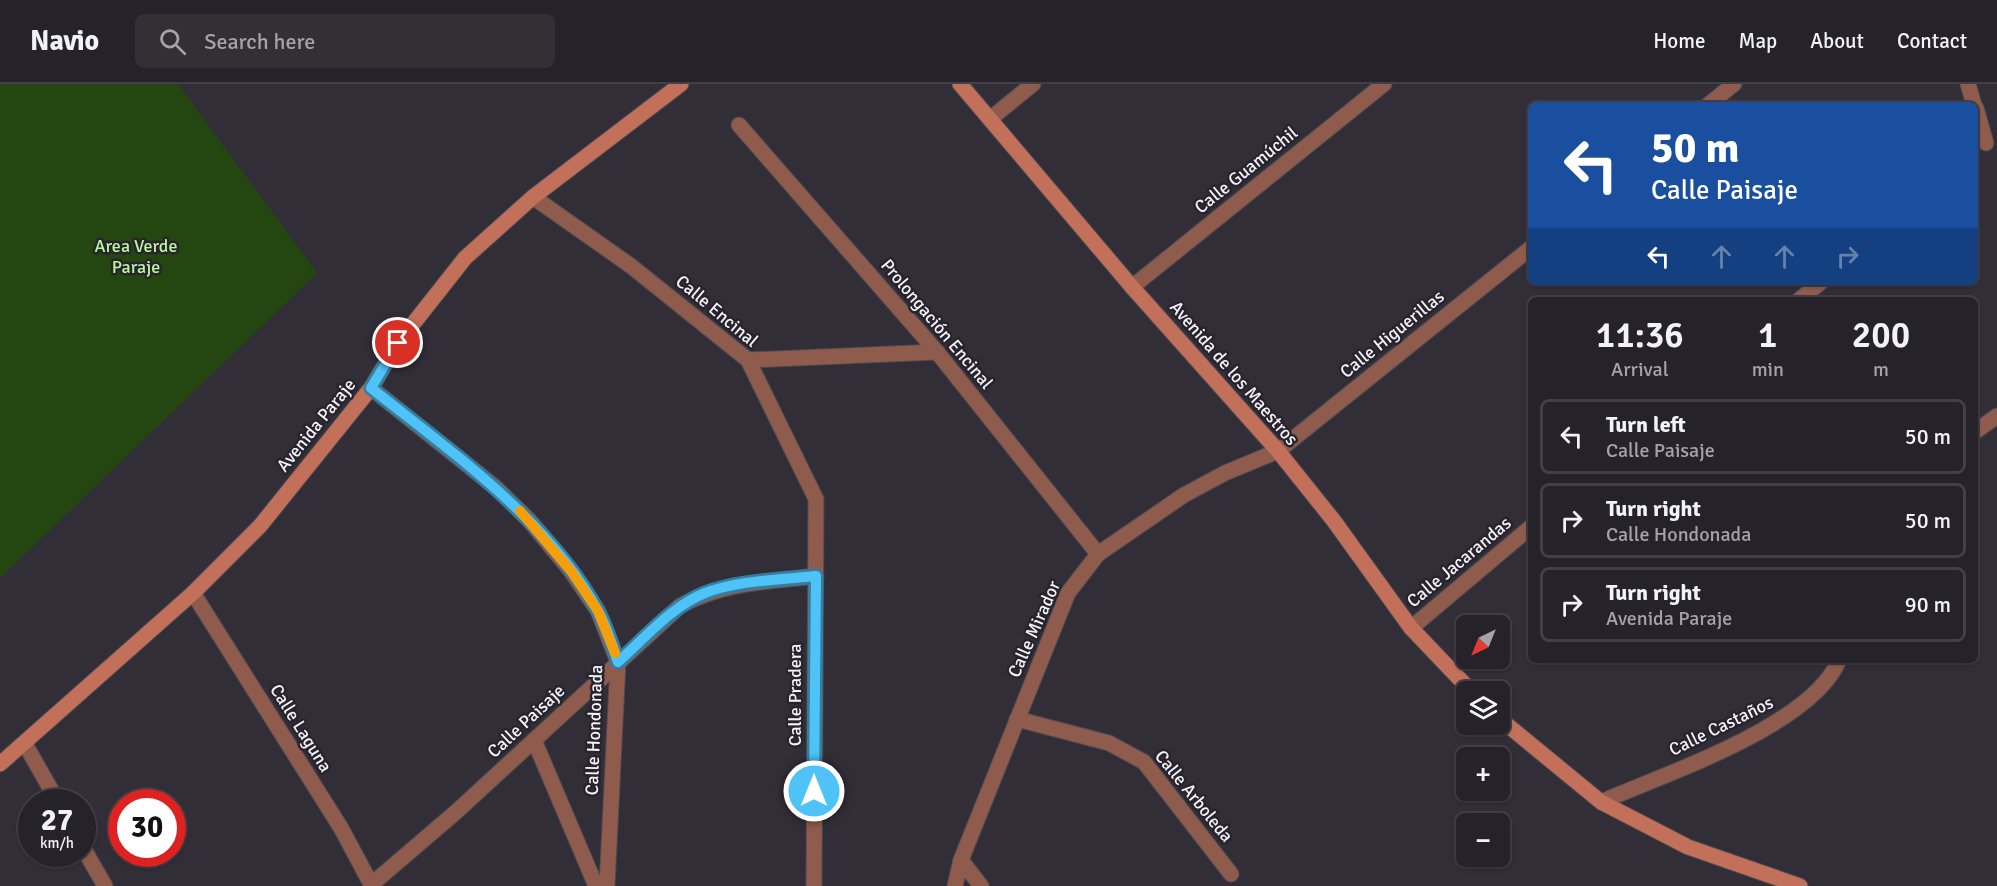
<!DOCTYPE html>
<meta charset="utf-8">
<style>
:root{--surface:#262229;--page:#322f35;--text:#f1f3f6;--muted:#a4a4a8;--line:#423f46}
body{margin:0;font-family:Signika,sans-serif;background:var(--page);color:var(--text);height:100vh;display:flex;flex-direction:column;font-size:22px;white-space:nowrap}
*{box-sizing:border-box;margin:0}
p{font-size:20px;color:var(--muted)}
.icon{flex:none;width:33px;height:33px;fill:none;stroke:currentColor;stroke-width:2;stroke-linecap:round;stroke-linejoin:round}
.map{position:relative;flex:1;overflow:hidden}
.panel{position:absolute;left:1528px;top:213px;width:450px;height:366px;display:flex;flex-direction:column;background:var(--surface);border-radius:9px;box-shadow:0 2px 4px #0004,0 0 0 2px var(--line)}
.panel>*{flex:none}
.guide{position:absolute;left:1528px;top:18px;width:450px;height:183px;border-radius:9px;box-shadow:0 2px 4px #0004,0 0 0 2px var(--line);background:#1a4fa0;color:#fff;overflow:hidden}
.needle{width:39px;rotate:223deg}
.tools{position:absolute;left:1456px;top:531px;display:grid;gap:12px}
.tools a{display:grid;place-items:center;width:54px;height:54px;border-radius:9px;background:var(--surface);box-shadow:0 2px 4px #0004,0 0 0 2px var(--line);font-size:30px}
.speed{position:absolute;left:18px;top:705px;display:flex;gap:12px;font-size:30px;font-weight:700;text-align:center}
.speed>*{display:grid;place-content:center;width:78px;height:78px;border-radius:50%;background:var(--surface);box-shadow:0 2px 4px #0004,0 0 0 2px var(--line);line-height:1}
.speed small{font-size:15px;font-weight:400}
.speed .limit{border:9px solid #d22;background:#fff;color:#111}
.pin{position:absolute;display:grid;place-items:center;width:51px;height:51px;color:#fff;margin:-26px;border:3px solid #fff;border-radius:50%;box-shadow:0 2px 6px #0007}
.me{position:absolute;width:66px;margin:-33px;rotate:0deg;stroke-linejoin:round;filter:drop-shadow(0 0 4px #0008)}
.turn{display:flex;align-items:center;gap:21px;height:126px;padding:0 24px;font-size:27px}
.turn .icon{width:78px;height:78px;stroke-width:2.5}
.turn b{display:block;font-size:42px;line-height:51px}
.lanes{display:flex;align-items:center;height:57px;padding:0 24px;background:#0003;justify-content:center;gap:30px;direction:ltr}
.lanes .off{opacity:.35}
.eta{display:flex;justify-content:space-evenly;align-items:center;height:102px;text-align:center}
.eta b{font-size:36px;font-weight:600;line-height:42px}
ul{padding:0;list-style:none}
li{display:flex;align-items:center;gap:18px;height:75px;margin:0 12px 9px;padding:0 12px;border:3px solid var(--line);border-radius:9px}
li div{flex:1}
li b{display:block;font-size:22px}
li em{font-style:normal}
header{display:flex;align-items:center;gap:36px;box-sizing:border-box;height:84px;padding:0 30px;background:var(--surface);border-bottom:2px solid var(--line)}
header strong{font-size:28px}
nav{display:flex;gap:33px;margin-inline-start:auto;font-size:21px}
.search{width:420px;height:54px;background:var(--page);display:flex;align-items:center;gap:15px;box-sizing:border-box;padding:0 21px;border-radius:9px;color:var(--muted);font-size:22px}
.map>svg:first-child{display:block}
</style>
<header>
<strong>Navio</strong>
<div class="search"><svg class="icon" aria-label="search" viewBox="0 0 24 24"><circle cx="10" cy="10" r="6"/><path d="M15 15l6 6"/></svg>Search here</div>
<nav><a>Home</a><a>Map</a><a>About</a><a>Contact</a></nav>
</header>
<div class="map">
<svg width="1997" height="802" viewBox="0 0 1997 802">
<rect width="100%" height="100%" fill="#322e37"/>
<!-- green -->
<polygon fill="#244611" points="0,0 178,0 317,189 0,494"/>
<g fill="none" stroke-linecap="round" stroke-linejoin="round">
<defs>
<g id="street">
<polyline points="1968,0 1974,21"/>
<polyline points="1708,21 1734,0"/>
<polyline points="1976,24 1986,59"/>
<polyline points="990,35 1033,0"/>
<polyline points="739,41 937,268 1098,470"/>
<polyline points="533,113 631,182 748,276 816,415 814,802"/>
<polyline points="1132,203 1384,0"/>
<polyline points="1799,216 1821,198"/>
<polyline points="748,276 937,268"/>
<polyline points="371,304 495,403 529,436 571,487 598,527 618,578 607,802"/>
<polyline points="1976,347 1997,332"/>
<polyline points="193,509 341,744 372,802"/>
<polyline points="1411,544 1532,442"/>
<polyline points="1017,635 1109,659 1144,678 1231,790"/>
<polyline points="534,656 596,802"/>
<polyline points="25,660 58,718"/>
<path d="M1601 718C1664 690 1812 642 1839 576"/>
<polyline points="82,762 105,802"/>
<polyline points="961,776 981,802"/>
<path d="M372 800 456 728 680 522C724 498 766 498 816 492"/>
<polyline points="955,802 961,776 1068,509 1098,470 1184,411 1225,389 1278,367 1532,163"/>
</g>
<g id="secondary">
<polyline points="960,0 1132,203 1278,367 1334,437 1411,544 1472,608"/>
<polyline points="1500,635 1601,718 1688,763 1800,802"/>
<polyline points="0,680 193,509 260,442 371,304 398,259 465,174 533,113 681,0"/>
</g>
</defs>
<!-- street casing -->
<use href="#street" stroke="#4d4a52" stroke-width="17"/>
<!-- secondary casing -->
<use href="#secondary" stroke="#4d4a52" stroke-width="17"/>
<!-- street -->
<use href="#street" stroke="#8e5b4c" stroke-width="15"/>
<!-- secondary -->
<use href="#secondary" stroke="#c2705a" stroke-width="15"/>
</g>
<g fill="none" stroke-linecap="round" stroke-linejoin="round">
<defs>
<path id="route" d="M398 259 371 304C450 367 549 436 598 527 607 542 612 561 618 578 645 554 672 522 705 509 739 496 780 496 816 492L814 707"/>
</defs>
<!-- route casing -->
<use href="#route" stroke="#337fa1" stroke-width="15"/>
<!-- route -->
<use href="#route" stroke="#4fc3f7" stroke-width="10"/>
<!-- slow -->
<polyline stroke="#f59e0b" stroke-width="10" points="520,427 571,487 598,527 615,569"/>
</g>
<g text-anchor="middle" dominant-baseline="central" stroke-width="5" stroke-linejoin="round" paint-order="stroke">
<!-- street labels -->
<g font-size="18" fill="#f5f3f9" stroke="#28242d">
<text transform="translate(1246 86) rotate(-39)">Calle Guamúchil</text>
<text transform="translate(717 227) rotate(40)">Calle Encinal</text>
<text transform="translate(937 240) rotate(50)">Prolongación Encinal</text>
<text transform="translate(1392 250) rotate(-39)">Calle Higuerillas</text>
<text transform="translate(1234 289) rotate(49)">Avenida de los Maestros</text>
<text transform="translate(316 341) rotate(-51)">Avenida Paraje</text>
<text transform="translate(1459 478) rotate(-40)">Calle Jacarandas</text>
<text transform="translate(1034 545) rotate(-66)">Calle Mirador</text>
<text transform="translate(795 611) rotate(-90)">Calle Pradera</text>
<text transform="translate(526 637) rotate(-43)">Calle Paisaje</text>
<text transform="translate(1721 642) rotate(-26)">Calle Castaños</text>
<text transform="translate(301 644) rotate(58)">Calle Laguna</text>
<text transform="translate(594 646) rotate(-88)">Calle Hondonada</text>
<text transform="translate(1194 712) rotate(51)">Calle Arboleda</text>
</g>
<!-- park labels -->
<g font-size="18" fill="#bbf79f" stroke="#28242d">
<text x="136" y="162">Area Verde<tspan x="136" dy="21">Paraje</tspan></text>
</g>
</g>
</svg>
<div class="tools">
<a><svg class="needle" viewBox="-14 -14 28 28"><path d="M0-13l5 13h-10z" fill="#e53935"/><path d="M0 13l5-13h-10z" fill="#a4a4a8"/></svg></a>
<a><svg class="icon" aria-label="layers" viewBox="0 0 24 24"><path d="M12 4l9 5-9 5-9-5zM3 14l9 5 9-5"/></svg></a>
<a>+</a>
<a>−</a>
</div>
<div class="speed"><div>27<small>km/h</small></div><div class="limit">30</div></div>
<div class="pin" style="left:398px;top:259px;background:#d93025"><svg class="icon" aria-label="arrive" viewBox="0 0 24 24"><path d="M6 21V4h12l-3 4 3 4H6"/></svg></div>
<svg class="me" style="left:814px;top:707px" viewBox="-20 -20 40 40"><circle r="17" fill="#4fc3f7" stroke="#fff" stroke-width="3"/><path d="M0-11L8 9 0 5-8 9z" fill="#fff"/></svg>
<div class="guide">
<div class="turn"><svg class="icon" aria-label="left" viewBox="0 0 24 24"><path d="M17 20v-9H6M10 6l-5 5 5 5"/></svg><div><b>50 m</b>Calle Paisaje</div></div>
<div class="lanes"><svg class="icon" aria-label="left" viewBox="0 0 24 24"><path d="M17 20v-9H6M10 6l-5 5 5 5"/></svg><svg class="icon off" aria-label="ahead" viewBox="0 0 24 24"><path d="M12 20V5M6 11l6-6 6 6"/></svg><svg class="icon off" aria-label="ahead" viewBox="0 0 24 24"><path d="M12 20V5M6 11l6-6 6 6"/></svg><svg class="icon off" aria-label="right" viewBox="0 0 24 24"><path d="M7 20v-9h11M14 6l5 5-5 5"/></svg></div>
</div>
<section class="panel">
<div class="eta">
<div><b>11:36</b><p>Arrival</p></div>
<div><b>1</b><p>min</p></div>
<div><b>200</b><p>m</p></div>
</div>
<ul>
<li><svg class="icon" aria-label="left" viewBox="0 0 24 24"><path d="M17 20v-9H6M10 6l-5 5 5 5"/></svg><div><b>Turn left</b><p>Calle Paisaje</p></div><em>50 m</em></li>
<li><svg class="icon" aria-label="right" viewBox="0 0 24 24"><path d="M7 20v-9h11M14 6l5 5-5 5"/></svg><div><b>Turn right</b><p>Calle Hondonada</p></div><em>50 m</em></li>
<li><svg class="icon" aria-label="right" viewBox="0 0 24 24"><path d="M7 20v-9h11M14 6l5 5-5 5"/></svg><div><b>Turn right</b><p>Avenida Paraje</p></div><em>90 m</em></li>
</ul>
</section>
</div>
